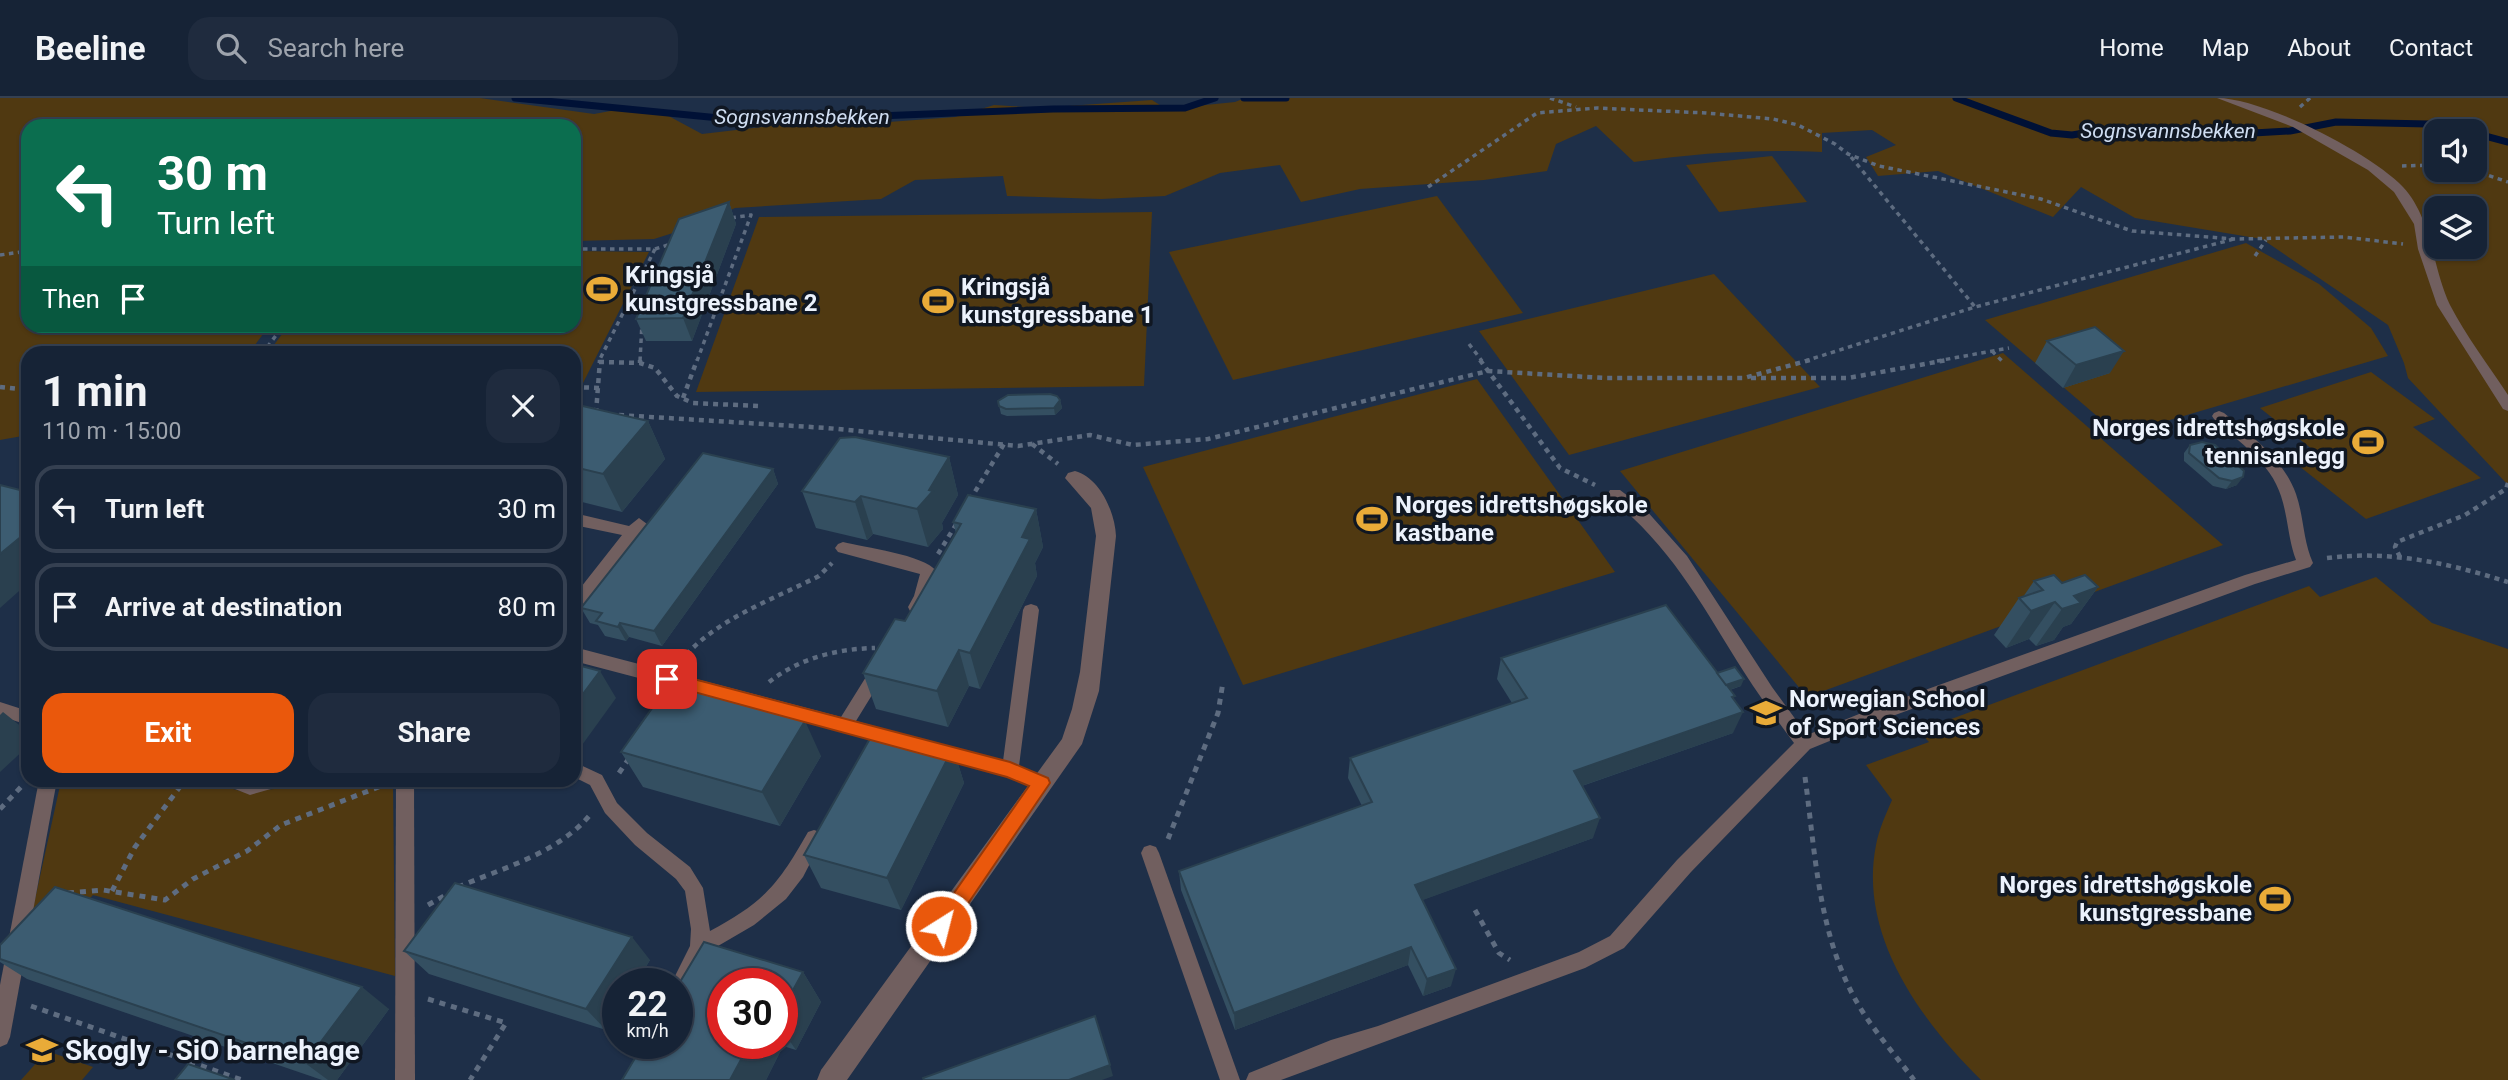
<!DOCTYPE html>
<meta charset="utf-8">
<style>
:root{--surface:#162336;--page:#1f2b3e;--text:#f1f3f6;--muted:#9ea4ad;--line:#354051;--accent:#ea580c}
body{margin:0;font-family:Roboto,sans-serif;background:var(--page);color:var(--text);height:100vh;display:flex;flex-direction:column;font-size:26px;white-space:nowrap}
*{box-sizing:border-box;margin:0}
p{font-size:23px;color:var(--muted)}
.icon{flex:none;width:38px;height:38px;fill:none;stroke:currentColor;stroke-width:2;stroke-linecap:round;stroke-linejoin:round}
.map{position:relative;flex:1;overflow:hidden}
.drawer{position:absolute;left:21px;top:248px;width:560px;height:441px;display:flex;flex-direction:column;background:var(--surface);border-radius:21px;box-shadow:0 2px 5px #0004,0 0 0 2px var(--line)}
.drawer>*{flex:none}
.banner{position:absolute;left:21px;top:21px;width:560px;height:214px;border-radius:21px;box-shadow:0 2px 5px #0004,0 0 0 2px var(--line);background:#0b6e4f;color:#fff;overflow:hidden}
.fabs{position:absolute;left:2424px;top:21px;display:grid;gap:14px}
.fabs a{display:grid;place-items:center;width:63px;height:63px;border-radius:14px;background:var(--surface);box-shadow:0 2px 5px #0004,0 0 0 2px var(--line);font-size:35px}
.speed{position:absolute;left:602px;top:870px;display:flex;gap:14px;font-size:35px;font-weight:700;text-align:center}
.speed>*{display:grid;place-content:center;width:91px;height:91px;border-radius:50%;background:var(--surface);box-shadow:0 2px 5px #0004,0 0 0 2px var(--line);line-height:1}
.speed small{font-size:18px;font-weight:400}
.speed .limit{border:10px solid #d22;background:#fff;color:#111}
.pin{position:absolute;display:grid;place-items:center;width:60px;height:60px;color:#fff;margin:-30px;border-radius:14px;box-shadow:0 4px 10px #0006}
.me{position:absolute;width:77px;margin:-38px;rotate:36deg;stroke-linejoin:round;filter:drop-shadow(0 0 5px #0008)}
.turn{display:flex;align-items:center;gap:24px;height:147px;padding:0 21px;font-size:32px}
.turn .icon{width:91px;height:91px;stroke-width:2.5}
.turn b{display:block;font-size:49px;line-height:60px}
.then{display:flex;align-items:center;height:66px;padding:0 21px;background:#0003;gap:14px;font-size:26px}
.round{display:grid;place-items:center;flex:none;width:74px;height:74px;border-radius:21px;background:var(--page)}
.headline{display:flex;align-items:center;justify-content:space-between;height:119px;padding:0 21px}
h1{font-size:42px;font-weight:700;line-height:52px}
.cta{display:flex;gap:14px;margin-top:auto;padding:14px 21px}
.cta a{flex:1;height:80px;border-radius:21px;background:var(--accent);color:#fff;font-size:28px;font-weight:700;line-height:80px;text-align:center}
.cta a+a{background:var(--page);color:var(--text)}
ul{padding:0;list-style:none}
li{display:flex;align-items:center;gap:21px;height:88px;margin:0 14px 10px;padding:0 7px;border:4px solid var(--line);border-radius:21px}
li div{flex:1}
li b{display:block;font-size:26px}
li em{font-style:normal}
header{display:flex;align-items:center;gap:42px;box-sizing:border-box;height:98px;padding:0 35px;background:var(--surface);border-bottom:2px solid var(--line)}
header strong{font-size:33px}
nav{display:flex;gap:38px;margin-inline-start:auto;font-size:24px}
.search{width:490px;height:63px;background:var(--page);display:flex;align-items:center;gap:18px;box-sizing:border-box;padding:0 24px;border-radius:21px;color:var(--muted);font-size:26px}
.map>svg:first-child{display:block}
</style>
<header>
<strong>Beeline</strong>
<div class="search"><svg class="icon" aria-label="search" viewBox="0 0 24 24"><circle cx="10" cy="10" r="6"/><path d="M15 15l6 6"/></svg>Search here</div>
<nav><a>Home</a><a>Map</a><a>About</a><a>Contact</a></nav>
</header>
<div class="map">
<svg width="2508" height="982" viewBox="0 0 2508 982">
<rect width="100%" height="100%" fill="#1e2f48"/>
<!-- green -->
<g fill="#503911" fill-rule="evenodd">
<path d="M0 0H480L594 16 627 10 663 15 702 36 803 24 849 27 955 19 994 7 1040 10 1152 2 1166 11 1235 4 1245 0H2508V387L2408 280 2404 265 2388 227 2262 141 2135 120 2081 89 2053 119 1938 73 1878 78 1866 59 1896 47 1872 32 1822 35V54C1754 51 1701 55 1634 64L1596 28 1556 46 1547 73 1484 82 1360 91 1301 104 1280 67 1220 75 1165 98 1101 101 1007 98 1003 78 915 82 881 101 735 110 695 128 654 141 574 143V28H28V228H269L249 255 28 256V337L0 342ZM2436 33H2474V72H2436ZM2436 110H2474V149H2436Z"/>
<polygon points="1772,58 1807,104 1719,114 1686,67"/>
<polygon points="1437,98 1523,215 1233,282 1169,154"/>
<polygon points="1152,114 1144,288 696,294 759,119"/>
<polygon points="2246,145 2319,186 2371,230 2388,258 2119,337 1985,222"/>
<polygon points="574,153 649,154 582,287 574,287 574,256 268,255 288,228 574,228"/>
<polygon points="1714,176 1820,289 1569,357 1479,233"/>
<polygon points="2003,255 2223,447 1807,599 1620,373"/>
<polygon points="2371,274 2435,321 2413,329 2481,380 2366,421 2299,368 2322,359 2260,310"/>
<polygon points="1477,281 1615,474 1243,587 1143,369"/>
<path d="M2376 479 2432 525 2508 551V982H1981C1921 923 1858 837 1876 747 1879 731 1886 716 1892 702L1866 667 1929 644 1919 633 2309 488 2320 499Z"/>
<polygon points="61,683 204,683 244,694 274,691 293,683 393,683 395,878 93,797 19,874"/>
<polygon points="47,953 93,969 82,982 21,982"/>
</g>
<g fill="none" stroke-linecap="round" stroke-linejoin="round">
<!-- stream -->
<g stroke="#001136" stroke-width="7">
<polyline points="515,0 750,23 1053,11 1185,10 1215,0"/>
<polyline points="1244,0 1286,0"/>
<polyline points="1956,0 2051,35 2072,37 2109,31 2219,37 2290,33 2336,24 2428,26 2469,33"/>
<polyline points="2474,35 2508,44"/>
</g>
<!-- path-far2 -->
<g stroke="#5e6c80" stroke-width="3.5" stroke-dasharray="4.5 4.5" stroke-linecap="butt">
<polyline points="1550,0 1576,9"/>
<polyline points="2300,9 2310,0"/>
<polyline points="1851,59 1975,209"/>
<polyline points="2402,68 2436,67"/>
<polyline points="2472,72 2508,84"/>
<polyline points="1428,89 1537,15 1597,10 1706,15 1773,21 1798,27 1835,46 1848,56 1879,68 2041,101 2132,133 2234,141 2344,139 2403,146"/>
<polyline points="574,151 655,151 599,263"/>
<polyline points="655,151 671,146"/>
<polyline points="0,157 28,153"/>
<polyline points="2255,158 2266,142"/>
<polyline points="627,208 645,208"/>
<polyline points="1469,246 1482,263"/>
<polyline points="1992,253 2002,263"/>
<polyline points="262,256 283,228"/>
<polyline points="640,263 642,225"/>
<polyline points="697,263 751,117 730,120"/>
<polyline points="1805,263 1975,209 2234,141"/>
<polyline points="1937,263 2009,250"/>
</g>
<!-- path-far1 -->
<g stroke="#5e6c80" stroke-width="4.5" stroke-dasharray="5 5" stroke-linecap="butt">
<polyline points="640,262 640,265"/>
<polyline points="1480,262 1560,370 1595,387"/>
<polyline points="599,264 640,265 655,270 677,298 693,305 758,308"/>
<polyline points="1751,280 1848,280 1947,262"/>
<polyline points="0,289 28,292"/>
<polyline points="574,289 600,290"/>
<polyline points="683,300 697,262"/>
<polyline points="596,315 600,262"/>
<polyline points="619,317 827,330 1018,348 1090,337 1133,347 1208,341 1488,273 1605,280 1744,280 1810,262"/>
<polyline points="1032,346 1058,366"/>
<polyline points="970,402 1004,346"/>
<polyline points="938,456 957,425"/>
<polyline points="2400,459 2395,449 2397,444 2465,417 2506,391 2508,385"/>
<path d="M2327 460C2390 452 2448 465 2508 484"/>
<path d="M680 564C713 522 772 502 819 478L832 465"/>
<path d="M769 584C800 560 836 551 875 550"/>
</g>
<!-- path -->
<g stroke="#5e6c80" stroke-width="5" stroke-dasharray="6 6" stroke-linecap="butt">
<polyline points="619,675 630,659"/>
<path d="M1805 679C1815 753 1818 832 1854 899 1870 929 1894 955 1914 982"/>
<polyline points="0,711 21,689"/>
<polyline points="1168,741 1218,615 1223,584"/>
<path d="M458 789C503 770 558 755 590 717"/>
<polyline points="112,793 135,749 185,682"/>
<polyline points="68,795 103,792 165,802 193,781 247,753 281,727 381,688"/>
<polyline points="428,807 451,794"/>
<polyline points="1475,812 1499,855 1510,862"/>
<polyline points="428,901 506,925 470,982"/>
<polyline points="31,908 242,982"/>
</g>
<!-- lane -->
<g fill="#715f5f" fill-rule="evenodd">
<path d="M2217 0C2263 0 2371 55 2403 89 2432 120 2432 169 2450 207 2466 238 2489 268 2508 297V313L2503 311 2437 207 2418 151 2414 126 2394 94 2368 72 2293 29Z"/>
<path d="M2219 313 2224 315C2251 338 2283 360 2296 396 2304 419 2303 443 2313 465L2310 469 2255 486 1876 624 1810 651 1691 774 1624 850 1585 870 1281 982H1246L1249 975 1331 942 1378 928 1579 854 1610 838 1677 762 1794 645C1777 622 1760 599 1744 574 1703 509 1672 449 1610 400L1608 396 1610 392H1620L1645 411 1687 458 1772 589 1807 637 1864 614 2245 477 2296 462C2288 441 2288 419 2281 398 2271 365 2239 344 2214 321L2212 318 2214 315Z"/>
<polygon points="574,415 629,428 639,420 647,426 580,514 574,516 574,498 622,437 574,427"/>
<path d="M843 444C863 449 925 457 936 473L930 498 922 513H910L908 509 914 498 920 476 838 454 835 450 838 446Z"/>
<polygon points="1031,506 1037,508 1039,512 1019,668 1047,680 1050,685 1047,690 1041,693 1007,679 929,657 926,652 929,647 935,645 1003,663 1023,512 1025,508"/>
<polygon points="574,549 841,619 874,566 886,566 888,571 856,623 899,635 902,640 899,645 893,647 574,563"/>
<polygon points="0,604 28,613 28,627 0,618"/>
<path d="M574 664 602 677 617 705 647 735 690 769 703 790 710 833C764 804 778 787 808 734L814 732 820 734 823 740 803 779 786 801 754 827 706 855 684 900 677 902V886H671L690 848 691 831 685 793 676 781 635 747 605 715 590 687 574 679Z"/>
<polygon points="39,682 57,682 10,939 7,946 0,949 0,887"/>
<polygon points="222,682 288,682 285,687 250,697 225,687"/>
<polygon points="396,682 414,682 415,982 395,982"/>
<polygon points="1150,747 1156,749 1159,755 1240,982 1220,982 1141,755 1144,749"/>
</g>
<!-- street -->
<path fill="#715f5f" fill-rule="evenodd" d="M1075 373C1100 380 1115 414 1116 438L1099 593 1082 646 847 982H817L821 972 1062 641 1072 611 1080 574 1096 438 1091 410 1065 380 1068 375Z"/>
</g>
<!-- wall -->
<g fill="#344f61" fill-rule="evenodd">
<polygon points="729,104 736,126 692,243 646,243 636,221"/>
<polygon points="2047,243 2110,275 2063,290 2035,265"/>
<polygon points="1060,302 1062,310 1055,317 1007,318 1001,316 998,303"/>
<polygon points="574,306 648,323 665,361 622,414 574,402"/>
<polygon points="2190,347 2237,387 2226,391 2213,388 2184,363 2184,355"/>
<polygon points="28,348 28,361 21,353"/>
<polygon points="949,359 958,397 942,425 943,431 928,449 873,436 867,442 816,430 802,393"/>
<polygon points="773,371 778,386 662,548 629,539 626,543 605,538 598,527 590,525 581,510"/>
<polygon points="1036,411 1043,449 1035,465 1037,478 980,591 969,588 948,629 876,611 863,575 905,523 956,435 953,424"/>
<polygon points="2034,483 2062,485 2098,489 2071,526 2063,529 2054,542 2036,548 2029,541 2006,550 1994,537 2019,500 2023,499"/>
<polygon points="1501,560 1717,575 1741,588 1730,592 1733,601 1733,635 1582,688 1593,740 1422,802 1451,888 1423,898 1408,867 1235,932 1181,792 1179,773 1362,708 1348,680 1350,660 1512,605 1497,581"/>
<polygon points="715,588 721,600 821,658 780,728 643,689 621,654"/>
<polygon points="953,650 964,685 901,812 821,790 804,757"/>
<path d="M704 844 803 874 821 904 796 952 783 948 766 982H622L644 945H677V889ZM723 886H782V945H723Z"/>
<polygon points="0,847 389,911 337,982 322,982 27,881 0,864"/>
<polygon points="404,853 650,862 635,886 618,886 606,932 429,876"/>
</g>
<!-- shaded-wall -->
<g fill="#2a404f">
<polygon points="729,104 736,126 692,243 683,220"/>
<polygon points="2124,253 2110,275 2063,290 2076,267"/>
<polygon points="1060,302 1062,310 1055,317 1054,310"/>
<polygon points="648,323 665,361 622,414 603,376"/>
<polygon points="949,359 958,397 942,425 943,431 928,449 917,411"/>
<polygon points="773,371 778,386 662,548 654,533"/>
<polygon points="2243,379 2237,387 2226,391 2232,383"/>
<polygon points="861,398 873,436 867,442 855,404"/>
<polygon points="1036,411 1043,449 1035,465 1037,478 980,591 970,555 1022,439"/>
<polygon points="28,433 28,485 0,510 0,456"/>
<polygon points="2098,489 2071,526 2063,529 2054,542 2036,548 2062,511 2074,498"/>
<polygon points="2055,504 2029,541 2006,550 2031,513"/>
<polygon points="620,525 629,539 626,543 618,529"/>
<polygon points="959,552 969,588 948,629 937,593"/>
<polygon points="600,573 616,600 577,654 574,649 574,608"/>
<polygon points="1744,581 1741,588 1710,598 1713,591"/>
<polygon points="715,588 733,624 708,597"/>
<polygon points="3,614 28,634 28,648 0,674 0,617"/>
<polygon points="1743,614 1733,635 1567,693 1574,673"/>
<polygon points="805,623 821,658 780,728 762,694"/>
<polygon points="953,650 964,685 901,812 887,780"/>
<polygon points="1600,720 1593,740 1412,806 1415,787"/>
<polygon points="632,839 650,862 635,886 618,886 618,913 606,932 586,911"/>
<polygon points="1411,849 1408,867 1235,932 1234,915"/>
<polygon points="1456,871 1451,888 1423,898 1427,881"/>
<polygon points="803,874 821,904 796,952 782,932 782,912"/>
<polygon points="362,889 389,911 337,982 328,982 305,965"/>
<polygon points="750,945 781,945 783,948 766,982 730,982"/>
<polygon points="1110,967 1113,978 1102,982 1069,982"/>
</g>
<!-- building -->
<g fill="#3c5c71" stroke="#2a404f" stroke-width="2">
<polygon points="729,104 683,220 636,221 679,121"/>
<polygon points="2095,229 2124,253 2076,267 2047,243"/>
<polygon points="1050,296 1057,298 1060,302 1054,310 1006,311 999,308 998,303 1008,297"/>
<polygon points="574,306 648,323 603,376 574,369"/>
<polygon points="855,339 949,359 929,392 933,393 917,411 861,398 855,404 802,393 840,340"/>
<polygon points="2202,344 2215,347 2244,373 2243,379 2232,383 2219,380 2189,355 2190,347"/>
<polygon points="28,348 28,355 21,353"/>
<polygon points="703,355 773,371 654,533 620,525 618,529 596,523 602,515 581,510"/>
<polygon points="0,387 28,394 23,398 28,400 28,433 0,456"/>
<polygon points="968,397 1036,411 1022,439 1030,441 970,555 959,552 937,593 863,575 895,521 905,523 961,426 953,424"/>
<polygon points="2054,477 2062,485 2085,477 2098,489 2074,498 2081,505 2062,511 2055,504 2031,513 2019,500 2043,492 2034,483"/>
<polygon points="1666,507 1735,598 1732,599 1743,614 1574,673 1600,720 1415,787 1456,871 1427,881 1411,849 1234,915 1179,773 1372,704 1350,660 1527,600 1501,560"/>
<polygon points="574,566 600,573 574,608"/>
<polygon points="1735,569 1744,581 1726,587 1717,575"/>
<polygon points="675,578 715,588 708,597 805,623 762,694 621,654"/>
<polygon points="876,630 953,650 887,780 804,757"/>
<polygon points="455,785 632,839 586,911 404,853"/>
<polygon points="55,789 362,889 305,965 0,861 0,847"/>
<polygon points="704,844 803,874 782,912 782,886 723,886 723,945 750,945 730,982 622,982 644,945 677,945 677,889"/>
<polygon points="1095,918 1110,967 1069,982 924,982 923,980"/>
<polygon points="188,966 235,982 175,982"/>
</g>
<!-- route -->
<polygon fill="#ea580c" stroke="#983908" stroke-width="2" points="667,574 1010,664 1048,680 1050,685 948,835 941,837 935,835 932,828 935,822 1029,688 1007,679 661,585 658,581 661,576"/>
<!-- icons -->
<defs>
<symbol id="stadium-bare" viewBox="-9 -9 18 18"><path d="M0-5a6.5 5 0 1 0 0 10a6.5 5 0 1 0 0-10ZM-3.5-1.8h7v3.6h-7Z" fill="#e9ab38" stroke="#101722" stroke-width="2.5" paint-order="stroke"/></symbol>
<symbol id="university-bare" viewBox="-9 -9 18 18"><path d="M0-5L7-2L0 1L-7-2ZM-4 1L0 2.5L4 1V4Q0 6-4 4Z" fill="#e9ab38" stroke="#101722" stroke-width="2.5" paint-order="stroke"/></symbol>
<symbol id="school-bare" viewBox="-9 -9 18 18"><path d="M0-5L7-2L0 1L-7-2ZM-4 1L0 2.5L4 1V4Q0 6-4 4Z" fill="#e9ab38" stroke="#101722" stroke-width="2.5" paint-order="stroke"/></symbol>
</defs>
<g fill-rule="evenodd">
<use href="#stadium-bare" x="580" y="169" width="44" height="44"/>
<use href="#stadium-bare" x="916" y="181" width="44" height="44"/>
<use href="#stadium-bare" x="2346" y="322" width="44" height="44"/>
<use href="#stadium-bare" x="1350" y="399" width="44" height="44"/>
<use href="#university-bare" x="1744" y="593" width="44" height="44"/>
<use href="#stadium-bare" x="2253" y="779" width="44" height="44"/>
<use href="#school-bare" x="20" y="930" width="44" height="44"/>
</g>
<g text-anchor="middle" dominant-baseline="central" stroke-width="7" stroke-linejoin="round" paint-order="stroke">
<!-- far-water labels -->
<g font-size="21" font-style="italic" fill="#cfddf1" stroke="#101722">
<text x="802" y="19">Sognsvannsbekken</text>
<text x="2168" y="33">Sognsvannsbekken</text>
</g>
<!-- poi labels -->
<g font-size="24" font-weight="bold" fill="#ecf2fc" stroke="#101722" text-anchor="start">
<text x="625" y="177">Kringsjå<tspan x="625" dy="28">kunstgressbane 2</tspan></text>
<text x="961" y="189">Kringsjå<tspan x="961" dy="28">kunstgressbane 1</tspan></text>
<text x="2345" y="330" text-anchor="end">Norges idrettshøgskole<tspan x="2345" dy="28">tennisanlegg</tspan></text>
<text x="1395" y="407">Norges idrettshøgskole<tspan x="1395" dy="28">kastbane</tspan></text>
<text x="1789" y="601">Norwegian School<tspan x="1789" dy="28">of Sport Sciences</tspan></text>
<text x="2252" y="787" text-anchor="end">Norges idrettshøgskole<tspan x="2252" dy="28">kunstgressbane</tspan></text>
</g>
<!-- near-poi labels -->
<g font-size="28" font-weight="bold" fill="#ecf2fc" stroke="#101722" text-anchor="start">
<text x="65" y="952">Skogly - SiO barnehage</text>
</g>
</g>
</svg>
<div class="fabs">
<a><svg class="icon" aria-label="sound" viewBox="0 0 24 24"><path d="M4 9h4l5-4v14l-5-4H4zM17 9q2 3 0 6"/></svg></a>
<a><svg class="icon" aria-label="layers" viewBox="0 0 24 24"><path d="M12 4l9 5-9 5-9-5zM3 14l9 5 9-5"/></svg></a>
</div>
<div class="speed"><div>22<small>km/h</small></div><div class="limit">30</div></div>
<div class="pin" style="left:667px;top:581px;background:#d93025"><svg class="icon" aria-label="arrive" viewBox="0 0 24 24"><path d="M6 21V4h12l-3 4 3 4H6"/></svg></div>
<svg class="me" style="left:941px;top:828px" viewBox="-20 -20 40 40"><circle r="17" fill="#ea580c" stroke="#fff" stroke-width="3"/><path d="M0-11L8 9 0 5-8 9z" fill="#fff"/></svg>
<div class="banner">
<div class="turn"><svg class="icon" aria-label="left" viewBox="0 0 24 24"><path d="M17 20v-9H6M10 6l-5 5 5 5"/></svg><div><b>30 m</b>Turn left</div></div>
<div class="then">Then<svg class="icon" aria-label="arrive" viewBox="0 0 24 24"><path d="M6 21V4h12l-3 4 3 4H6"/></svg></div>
</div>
<section class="drawer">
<div class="headline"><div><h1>1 min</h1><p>110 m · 15:00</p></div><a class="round"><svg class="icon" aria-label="close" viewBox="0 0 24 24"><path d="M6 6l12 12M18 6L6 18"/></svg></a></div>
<ul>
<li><svg class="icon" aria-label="left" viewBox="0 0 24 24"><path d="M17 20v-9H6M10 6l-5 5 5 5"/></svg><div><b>Turn left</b></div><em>30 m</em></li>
<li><svg class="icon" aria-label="arrive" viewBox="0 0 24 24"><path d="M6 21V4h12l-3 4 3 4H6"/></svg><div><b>Arrive at destination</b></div><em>80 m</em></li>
</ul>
<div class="cta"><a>Exit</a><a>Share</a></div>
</section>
</div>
